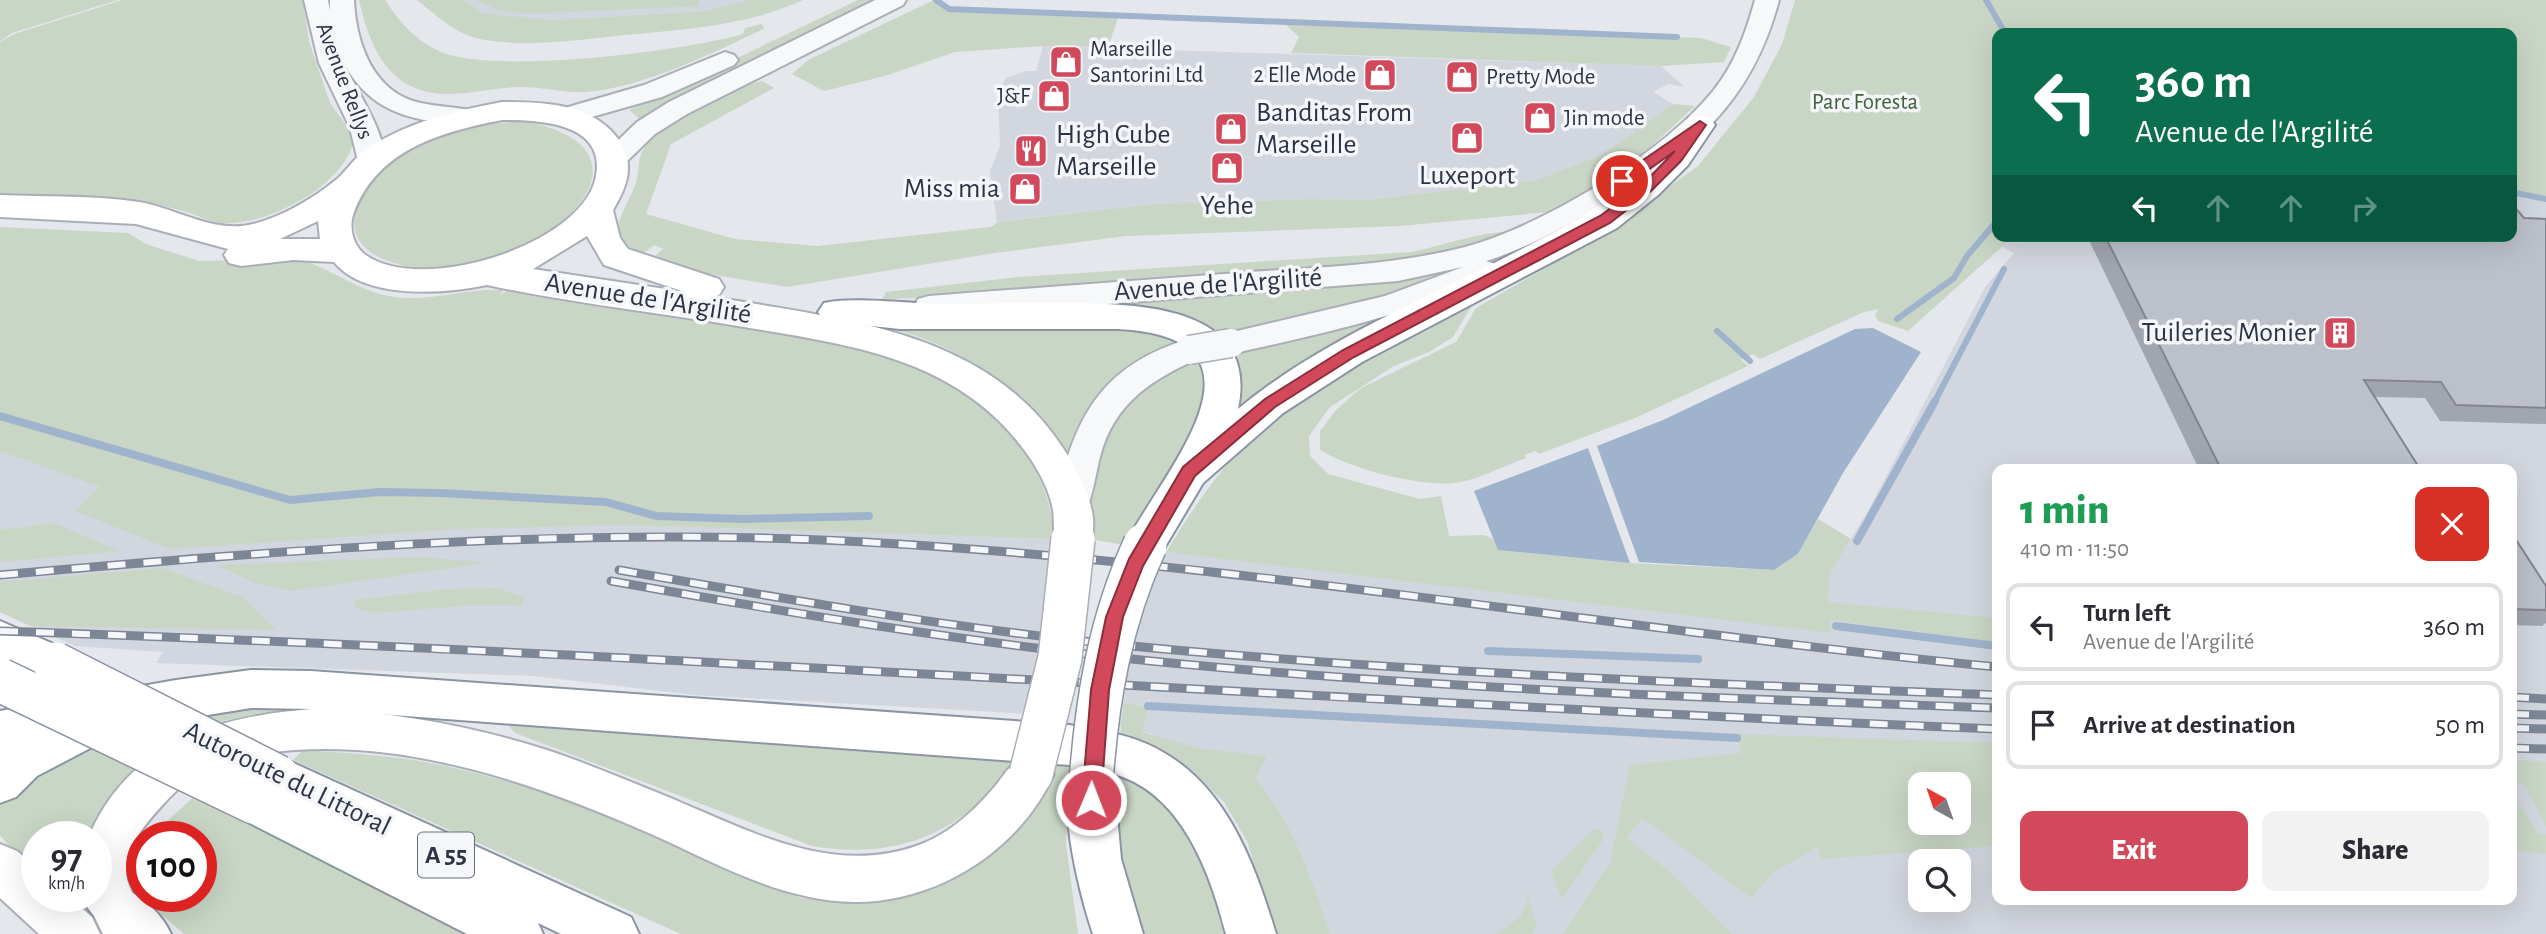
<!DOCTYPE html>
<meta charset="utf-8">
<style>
:root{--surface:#fff;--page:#f2f2f3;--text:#2b2b33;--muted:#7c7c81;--line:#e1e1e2;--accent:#d1495b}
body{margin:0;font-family:"Alegreya Sans",sans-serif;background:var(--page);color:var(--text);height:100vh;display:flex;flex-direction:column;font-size:26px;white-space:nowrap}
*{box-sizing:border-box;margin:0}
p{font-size:23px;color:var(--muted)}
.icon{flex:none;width:38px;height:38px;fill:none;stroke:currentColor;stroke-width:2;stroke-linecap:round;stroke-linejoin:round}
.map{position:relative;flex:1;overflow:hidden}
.details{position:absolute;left:1992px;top:464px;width:525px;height:441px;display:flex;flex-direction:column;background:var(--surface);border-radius:14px;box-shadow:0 7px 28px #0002}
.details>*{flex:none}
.hud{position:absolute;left:1992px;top:28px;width:525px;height:214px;border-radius:14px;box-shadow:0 7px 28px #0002;background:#0b6e4f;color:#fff;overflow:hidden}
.needle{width:46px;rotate:320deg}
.controls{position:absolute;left:1908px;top:772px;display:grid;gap:14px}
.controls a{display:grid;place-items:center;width:63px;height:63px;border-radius:14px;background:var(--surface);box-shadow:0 7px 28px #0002;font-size:35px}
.speed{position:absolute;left:21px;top:821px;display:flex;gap:14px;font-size:35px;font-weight:700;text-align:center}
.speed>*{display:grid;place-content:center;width:91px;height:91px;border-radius:50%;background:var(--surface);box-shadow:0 7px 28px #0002;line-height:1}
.speed small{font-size:18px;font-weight:400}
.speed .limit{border:10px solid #d22;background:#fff;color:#111}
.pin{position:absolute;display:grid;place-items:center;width:60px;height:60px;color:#fff;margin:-30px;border:4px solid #fff;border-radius:50%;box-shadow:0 2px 7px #0007}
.me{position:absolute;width:77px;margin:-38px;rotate:1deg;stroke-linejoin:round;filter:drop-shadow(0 0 5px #0008)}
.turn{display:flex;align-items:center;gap:24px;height:147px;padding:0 28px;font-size:32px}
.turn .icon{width:91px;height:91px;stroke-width:2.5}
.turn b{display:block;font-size:49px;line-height:60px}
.lanes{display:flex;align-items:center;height:66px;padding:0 28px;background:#0003;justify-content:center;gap:35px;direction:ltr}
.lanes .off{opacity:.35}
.round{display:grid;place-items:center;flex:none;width:74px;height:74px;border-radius:14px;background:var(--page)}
.summary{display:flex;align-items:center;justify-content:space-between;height:119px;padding:0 28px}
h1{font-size:42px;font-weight:800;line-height:52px;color:#1e9e55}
.action{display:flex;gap:14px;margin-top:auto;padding:14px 28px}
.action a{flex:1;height:80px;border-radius:14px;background:var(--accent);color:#fff;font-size:28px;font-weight:800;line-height:80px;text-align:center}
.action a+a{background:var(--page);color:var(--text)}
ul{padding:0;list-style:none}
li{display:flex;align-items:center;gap:21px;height:88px;margin:0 14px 10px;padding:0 14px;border:4px solid var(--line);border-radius:14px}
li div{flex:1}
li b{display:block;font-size:26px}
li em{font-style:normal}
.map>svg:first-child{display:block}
</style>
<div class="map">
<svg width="2546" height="934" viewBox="0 0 2546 934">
<rect width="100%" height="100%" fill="#e4e7ec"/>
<!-- built -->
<g fill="#d2d6de" fill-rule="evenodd">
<polygon points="464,0 748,0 705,11 551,20 483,13"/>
<polygon points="1043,46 1661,66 1685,87 1668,84 1653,92 1673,104 1601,155 1536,180 1366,200 1311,199 1152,204 997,222 990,171 1000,146 998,92 1006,78 1026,71 1036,71"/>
<path d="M2511 191 2546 198V934H1316L1288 851 1153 734 1120 727 1136 618 1166 552 1829 581 1831 571 1869 509 1985 287 2014 253 2001 246 2014 236H2511ZM1997 469H2511V900H1997ZM1920 784H1958V822H1920ZM1920 861H1958V900H1920Z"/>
<polygon points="0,388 622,525 1054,539 1052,585 1030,714 694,695 534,676 156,663 163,652 75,646 0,612"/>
</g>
<!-- green -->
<g fill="#c9d6c5" fill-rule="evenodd">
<polygon points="0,0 118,0 12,33 0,41"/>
<path d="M122 0H303L309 41 330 103 354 136C350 184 266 227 221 223 209 222 197 215 186 212 170 207 150 203 133 201 89 198 44 202 0 196V42L14 34Z"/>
<path d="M359 0H385C399 22 419 44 444 53 500 74 684 51 743 34L745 28 761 24 765 28C716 52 639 89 585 92 562 93 540 86 517 87 496 88 474 93 453 94 392 96 371 53 359 0Z"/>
<path d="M417 0H464L483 13 551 20 705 11 748 0H803C746 26 686 29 625 35 580 40 530 47 485 40 458 36 438 17 417 0Z"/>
<polygon points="477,0 699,0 699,6 525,14 498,10"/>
<polygon points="858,0 882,0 642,121 629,110"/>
<polygon points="934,0 949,9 1701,38 1731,47 1724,62 1661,66 1291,53 1299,37 1286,25 1118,18 1108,47 1043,46 955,52 885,76 824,91 792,74 808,60"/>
<path d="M1795 0H2546V198L2511 191V33H1997V236H2014L1908 331 1878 321 1875 315 1879 309 1864 312 1760 359 1753 354 1741 360 1748 366 1635 418 1539 454 1536 451 1524 455 1526 458C1503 466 1476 481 1453 483 1419 487 1349 468 1320 450V431L1336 410 1361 388 1456 342 1476 308 1593 241 1698 166 1754 97 1782 44Z"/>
<path d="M762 81 774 88 671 144 646 214 735 239 817 246 991 227 998 222 1152 204 1311 199 1366 200 1536 180 1601 155 1673 104 1695 106 1643 154 1603 182 1549 212 1400 226 1126 236 995 253 787 287 686 270 653 258 663 249 654 245 641 255 622 241 617 229C621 211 632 197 637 179 639 170 638 160 642 152 656 126 734 87 762 81Z"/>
<path d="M522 121C617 137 610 194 538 239 506 259 458 272 421 268 328 259 341 194 405 152 440 129 482 124 522 121Z"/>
<path d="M0 227 128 233 146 244 199 261 298 259C332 268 358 292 394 297 431 302 467 288 503 290L500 296 506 291C599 306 692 315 785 332 828 339 873 345 914 361 986 387 1051 460 1054 539L622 525 458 529 170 549 75 511 100 487 0 451Z"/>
<path d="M1514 231 1441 254 1395 263 882 300 886 292 1018 277 1411 252C1445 245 1479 232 1514 231Z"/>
<polygon points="1471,262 1393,293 1328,312 1226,334 1052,307"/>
<polygon points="1423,297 1271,383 1240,409 1235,406 1229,350"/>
<path d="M1471 307 1453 337 1429 352 1394 366 1330 407 1309 436 1310 456 1328 474 1420 499 1441 496 1449 536 1484 535 1495 540 1499 550 1630 563 1774 570 1798 554 1818 519 1851 539 1831 571 1827 602 1997 618V649L1929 633 1830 620 1831 633 1166 552C1192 510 1223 463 1260 430 1320 376 1399 344 1471 307Z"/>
<path d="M1093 321 1184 339C1125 364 1083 391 1070 457L1065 459C1057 446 1049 431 1039 419 999 370 940 339 880 326Z"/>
<polygon points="1204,353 1217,392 1125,545 1087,539 1087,487 1097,435 1128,390"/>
<polygon points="54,523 120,551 0,562 0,530"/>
<polygon points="423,557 486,563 291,591 254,583 217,565"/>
<polygon points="162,568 243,597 276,630 30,626 0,612 0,582"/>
<polygon points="498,588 525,598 521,606 476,605 373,613 356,608 354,600 450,589"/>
<path d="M252 702 1019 752C1011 772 998 784 983 799 934 845 876 857 812 846L515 733 503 719C409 714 312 698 220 722L199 712Z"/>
<path d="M1124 703 1148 708 1142 732 1202 749 1267 756 1255 778C1296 830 1309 872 1330 934H1273L1248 843 1224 802 1189 769 1159 747 1120 736Z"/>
<path d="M1738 734 1997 743V846L1821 859 1818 847 1774 872 1751 898 1642 818 1627 838 1675 876 1732 934H1563L1610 863 1630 765 1741 753ZM1920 784H1958V822H1920Z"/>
<polygon points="93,737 149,764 118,792 88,836 37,836 37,879 0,835 0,802 9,787"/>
<path d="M303 750C345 753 389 755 430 763 559 787 681 849 801 898 881 908 971 892 1021 821 1035 801 1045 777 1058 756L1071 757 1066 844 1078 934H681L293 760Z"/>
<polygon points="2511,760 2546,762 2546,826 2523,783 2511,783"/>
<path d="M1116 771 1150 786 1186 817 1236 934H1140C1123 880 1113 828 1116 771Z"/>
<polygon points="201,790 471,934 184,934 134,890 127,871 142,854 142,896 201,896 201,836 151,836"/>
<polygon points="2511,790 2538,834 2546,834 2546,854 2511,850"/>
<polygon points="1598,828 1604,833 1602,841 1562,899 1551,872 1591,831"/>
<polygon points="1522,880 1537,925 1532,934 1496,934 1520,917 1528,903"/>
</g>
<!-- water -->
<g fill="#9fb4cc">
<polygon points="1873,328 1921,352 1843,473 1798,554 1774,570 1639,562 1597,446 1663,420 1855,329"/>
<polygon points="1588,448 1630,563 1498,550 1474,491"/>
</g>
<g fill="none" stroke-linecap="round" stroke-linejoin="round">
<!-- stream-far1 -->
<g stroke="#9fb4cc" stroke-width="6">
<polyline points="936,0 949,9 1677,37"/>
<polyline points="1986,0 2005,33"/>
<polyline points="2511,192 2546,199"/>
<polyline points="1897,319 1954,278 1967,256 1997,221"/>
<polyline points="1717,331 1750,361"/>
<polyline points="1934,403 2004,269"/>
</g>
<!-- stream -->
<g stroke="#9fb4cc" stroke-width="8">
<polyline points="0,416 290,500 380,492 440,493 606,502 656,516 744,519 869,516"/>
<polyline points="1857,541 1935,401"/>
<polyline points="1836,626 1997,646"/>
<polyline points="1488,651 1698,659"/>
<polyline points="1148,706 1737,738"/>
</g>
<defs>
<g id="tertiary">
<path d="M304 0H328L330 11V0H354C356 43 373 93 421 103 439 107 457 107 475 111L479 117 475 123C463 126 450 124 438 122 396 117 365 102 345 65 355 90 396 145 380 169L370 172 360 169 350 128 319 63Z"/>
<polygon points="875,0 906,0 903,5 687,114 655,134 623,165 613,168 603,165 599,159 637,122 669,102"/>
<path d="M1755 0H1779C1751 105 1692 151 1602 205 1565 227 1528 248 1486 261L1493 263 1498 270 1493 277C1409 315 1320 334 1231 354L1220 351 1216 343 1220 335 1385 296 1463 267 1398 281 929 318 918 315 914 307 918 299 929 296C1036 288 1143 280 1251 272 1323 267 1395 265 1465 247 1543 226 1663 153 1713 91 1735 64 1746 32 1755 0Z"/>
<polygon points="725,52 734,55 738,60 734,65 662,97 567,124 558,122 554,116 558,110 644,85"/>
<path d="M1189 339 1200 342 1204 350 1200 358C1152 379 1114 403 1100 457 1095 476 1093 497 1084 515L1072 519 1060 515 1055 505C1074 419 1099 366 1189 339Z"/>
</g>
<g id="secondary">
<path d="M502 102C545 102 595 103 621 143 635 167 626 188 613 210L620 238 628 249 719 279 724 287 719 295 714 297C852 321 1002 331 1076 470 1089 495 1101 524 1087 550L1073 555 1059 550C1052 536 1055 525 1053 510 1050 493 1041 475 1032 461 963 357 850 345 738 326 655 312 570 303 487 285 444 294 365 300 334 262L293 260 241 266 229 263 224 255 228 249 136 224 0 217V195C46 197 93 195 139 202 176 208 214 234 253 224 282 217 314 198 337 179 347 170 355 157 367 149 407 122 455 111 502 102ZM502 120C538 120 606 122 596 176 584 245 417 297 363 253 353 244 349 228 353 215 376 150 440 132 502 120ZM318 221 320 239H280ZM587 236 604 265 685 292 533 269Z"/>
<path d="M323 708C400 714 473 726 547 750 592 765 636 784 680 802 756 834 835 876 919 845 946 835 971 814 990 792 1006 775 1008 762 1031 753L1047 759 1054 774C1020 850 937 903 854 902 781 901 716 863 651 834 539 785 418 742 295 750 251 753 202 763 170 797 149 820 113 855 131 890 139 906 150 918 157 934H103L84 896H96V836H89C132 737 224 715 323 708Z"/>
<polygon points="0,844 17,851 37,868 37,896 68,896 92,917 100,934 39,934 0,898"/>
</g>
<g id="motorway">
<path d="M1700 115 1711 118 1715 125 1688 165 1658 195 1617 228 1362 362 1283 413 1203 483 1159 557 1145 561 1131 557 1125 545C1162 472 1288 338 1118 329H900L824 321 818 312 824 303C850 296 914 304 946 304 991 304 1036 302 1080 303 1148 305 1259 309 1238 409 1316 344 1416 303 1506 257 1584 217 1637 192 1689 118Z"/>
<polygon points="0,621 70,651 76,664 70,677 55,683 0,659"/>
<path d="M251 670 311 671 1069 725C1096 730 1122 733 1147 744 1224 778 1253 859 1276 934H1226C1210 872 1181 790 1110 773L1114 782 1121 859 1143 934H1093C1081 898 1054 798 1076 767L1069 765 311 709 251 708 103 732 98 744 37 776 16 797 0 803V711L176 680Z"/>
<polygon points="278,756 631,917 639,934 561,934 538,923 543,934 467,934 238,817 231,802 238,787 257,782 255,777 262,762"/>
<path d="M110 881C135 892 160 909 171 934 133 934 103 934 86 905L90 896H96V887Z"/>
</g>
</defs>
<!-- tertiary casing -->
<use href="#tertiary" stroke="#a9aeb7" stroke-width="4"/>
<!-- secondary casing -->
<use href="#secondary" stroke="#a9aeb7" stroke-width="4"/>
<!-- motorway casing -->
<use href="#motorway" stroke="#8b94a3" stroke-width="4"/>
<!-- tertiary -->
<use href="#tertiary" fill="#f7f8fa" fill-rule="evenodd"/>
<!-- secondary -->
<use href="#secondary" fill="#fff" fill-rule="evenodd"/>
<!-- motorway -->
<use href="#motorway" fill="#fff" fill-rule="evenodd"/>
<defs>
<g id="rail">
<path d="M619 570C779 598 939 626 1101 643 1399 673 1698 683 1997 695"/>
<path d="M0 575C287 550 577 526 865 542 1244 563 1620 630 1997 667"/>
<path d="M611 581C790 613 970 643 1151 661 1432 689 1715 698 1997 708"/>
<path d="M0 631C666 653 1331 702 1997 729"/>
<polyline points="2511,697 2546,699"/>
<polyline points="2511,714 2546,715"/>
<polyline points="2511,728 2546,729"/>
<polyline points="2511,748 2546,749"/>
</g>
</defs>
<!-- rail casing -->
<use href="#rail" stroke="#7d8696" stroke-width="9"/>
<!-- rail -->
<use href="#rail" stroke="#f4f6f9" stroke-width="6" stroke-dasharray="18" stroke-linecap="butt"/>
<defs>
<polyline id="tertiary-bridge" points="1189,350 1231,343"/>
<polyline id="secondary-bridge" points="1031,774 1060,658 1073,539"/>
<g id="motorway-bridge">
<polyline points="55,664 278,777"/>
<polyline points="0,680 254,802"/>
<path d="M1091 782C1097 699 1110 621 1145 545"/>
</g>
</defs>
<!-- tertiary-bridge casing -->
<use href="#tertiary-bridge" stroke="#a9aeb7" stroke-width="31" stroke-linecap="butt"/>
<!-- secondary-bridge casing -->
<use href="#secondary-bridge" stroke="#a9aeb7" stroke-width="46" stroke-linecap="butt"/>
<!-- motorway-bridge casing -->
<use href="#motorway-bridge" stroke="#8b94a3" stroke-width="46" stroke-linecap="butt"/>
<!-- tertiary-bridge -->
<use href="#tertiary-bridge" stroke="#f7f8fa" stroke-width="28"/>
<!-- secondary-bridge -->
<use href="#secondary-bridge" stroke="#fff" stroke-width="43"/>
<!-- motorway-bridge -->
<use href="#motorway-bridge" stroke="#fff" stroke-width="43"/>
</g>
<!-- wall -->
<g fill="#a1a5ae">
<polygon points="2524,218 2546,219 2546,424 2440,421 2425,398 2375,397 2420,469 2199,469 2087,236 2511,236"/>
<polygon points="2511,532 2546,586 2546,623 2542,626 2511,625"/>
</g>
<!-- building -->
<g fill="#bbc0ca" stroke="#83868d" stroke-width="2">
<polygon points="2511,203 2524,218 2546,219 2546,408 2456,405 2441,382 2364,380 2420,469 2221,469 2105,236 2511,236"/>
<polygon points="2511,532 2546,586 2546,610 2511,609"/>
</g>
<!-- route -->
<polygon fill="#d1495b" stroke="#882f3b" stroke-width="2" points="1700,121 1706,125 1681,161 1651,191 1610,223 1354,357 1275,407 1195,476 1143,566 1123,617 1109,690 1101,800 1098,807 1091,809 1085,807 1082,800 1091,690 1106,617 1129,559 1183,467 1265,399 1343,350 1600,216 1642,185 1675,151 1627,185 1617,185 1617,178"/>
<!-- icons -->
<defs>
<symbol id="shop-square" viewBox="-11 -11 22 22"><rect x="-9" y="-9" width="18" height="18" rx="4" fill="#d1495b" stroke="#f4f6f9"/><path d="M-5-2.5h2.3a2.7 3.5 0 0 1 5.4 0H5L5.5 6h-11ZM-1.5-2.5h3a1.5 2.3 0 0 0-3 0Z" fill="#fff"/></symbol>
<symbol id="restaurant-square" viewBox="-11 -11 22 22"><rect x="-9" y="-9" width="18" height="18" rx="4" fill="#d1495b" stroke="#f4f6f9"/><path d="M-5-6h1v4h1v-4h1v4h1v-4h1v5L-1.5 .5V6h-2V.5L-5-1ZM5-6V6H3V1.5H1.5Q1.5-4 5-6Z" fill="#fff"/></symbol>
<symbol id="building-square" viewBox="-11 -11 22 22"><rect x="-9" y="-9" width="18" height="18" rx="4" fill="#d1495b" stroke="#f4f6f9"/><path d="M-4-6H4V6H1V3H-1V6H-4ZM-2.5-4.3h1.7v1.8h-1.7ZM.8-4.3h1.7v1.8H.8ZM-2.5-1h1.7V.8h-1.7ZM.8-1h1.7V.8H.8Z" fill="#fff"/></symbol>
</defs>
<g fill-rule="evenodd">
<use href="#shop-square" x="1047" y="43" width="38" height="38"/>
<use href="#shop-square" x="1361" y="56" width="38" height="38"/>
<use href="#shop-square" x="1443" y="58" width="38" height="38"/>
<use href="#shop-square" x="1035" y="77" width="38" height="38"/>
<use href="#shop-square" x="1521" y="99" width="38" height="38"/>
<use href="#shop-square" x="1212" y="110" width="38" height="38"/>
<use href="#shop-square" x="1448" y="119" width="38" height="38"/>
<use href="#restaurant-square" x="1012" y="132" width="38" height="38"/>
<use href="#shop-square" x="1208" y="149" width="38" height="38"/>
<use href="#shop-square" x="1006" y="170" width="38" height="38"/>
<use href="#building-square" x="2321" y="314" width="38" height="38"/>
</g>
<g text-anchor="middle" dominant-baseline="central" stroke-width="7" stroke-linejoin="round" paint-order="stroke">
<!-- far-poi labels -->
<g font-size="23" fill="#2b3445" stroke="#f4f6f9" text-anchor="start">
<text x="1090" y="49">Marseille<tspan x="1090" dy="26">Santorini Ltd</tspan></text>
<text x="1356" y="75" text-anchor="end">2 Elle Mode</text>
<text x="1486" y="77">Pretty Mode</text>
<text x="1030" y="96" text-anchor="end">J&amp;F</text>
<text x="1564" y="118">Jin mode</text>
</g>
<!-- far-street labels -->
<g font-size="23" fill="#2b3445" stroke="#f4f6f9">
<text transform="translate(344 81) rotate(69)">Avenue Rellys</text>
</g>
<!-- far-park labels -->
<g font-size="23" fill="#3f6138" stroke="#f4f6f9">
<text x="1865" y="102">Parc Foresta</text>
</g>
<!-- shield labels -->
<rect fill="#f4f6f9" stroke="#676e7b" stroke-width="2" x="418" y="832.5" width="56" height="45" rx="5"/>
<g font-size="26" font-weight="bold" fill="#2b3445">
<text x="446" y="855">A 55</text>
</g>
<!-- poi labels -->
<g font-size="28" fill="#2b3445" stroke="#f4f6f9" text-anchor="start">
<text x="1256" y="113">Banditas From<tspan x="1256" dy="32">Marseille</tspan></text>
<text x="1056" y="135">High Cube<tspan x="1056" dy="32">Marseille</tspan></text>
<text x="1467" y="176" text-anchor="middle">Luxeport</text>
<text x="1000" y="189" text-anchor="end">Miss mia</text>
<text x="1227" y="206" text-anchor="middle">Yehe</text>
<text x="2316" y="333" text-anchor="end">Tuileries Monier</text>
</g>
<!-- street labels -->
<g font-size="28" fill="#2b3445" stroke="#f4f6f9">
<text transform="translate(1218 285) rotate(-4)">Avenue de l'Argilité</text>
<text transform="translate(648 299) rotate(9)">Avenue de l'Argilité</text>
<text transform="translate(287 779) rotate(26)">Autoroute du Littoral</text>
</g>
</g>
</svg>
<div class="controls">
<a><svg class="needle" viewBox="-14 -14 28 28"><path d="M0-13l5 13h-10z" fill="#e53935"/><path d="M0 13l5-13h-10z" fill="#7c7c81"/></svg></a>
<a><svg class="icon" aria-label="search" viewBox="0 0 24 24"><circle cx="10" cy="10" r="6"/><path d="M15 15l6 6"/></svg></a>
</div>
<div class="speed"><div>97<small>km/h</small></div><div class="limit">100</div></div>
<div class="pin" style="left:1622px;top:181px;background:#d93025"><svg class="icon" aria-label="arrive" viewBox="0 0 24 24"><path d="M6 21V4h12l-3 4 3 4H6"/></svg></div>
<svg class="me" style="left:1091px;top:800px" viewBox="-20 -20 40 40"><circle r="17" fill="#d1495b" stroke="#fff" stroke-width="3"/><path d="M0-11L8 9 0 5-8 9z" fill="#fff"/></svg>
<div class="hud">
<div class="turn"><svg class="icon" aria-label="left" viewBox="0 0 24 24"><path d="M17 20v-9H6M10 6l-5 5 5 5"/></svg><div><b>360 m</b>Avenue de l'Argilité</div></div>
<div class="lanes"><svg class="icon" aria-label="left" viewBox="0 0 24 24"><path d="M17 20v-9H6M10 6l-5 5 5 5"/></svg><svg class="icon off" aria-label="ahead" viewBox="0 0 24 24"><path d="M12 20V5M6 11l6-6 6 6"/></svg><svg class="icon off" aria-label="ahead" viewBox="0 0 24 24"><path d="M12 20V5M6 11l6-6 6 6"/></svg><svg class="icon off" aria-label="right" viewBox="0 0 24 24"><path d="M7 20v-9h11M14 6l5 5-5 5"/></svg></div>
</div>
<section class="details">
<div class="summary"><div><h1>1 min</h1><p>410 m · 11:50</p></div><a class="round" style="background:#d93025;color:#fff"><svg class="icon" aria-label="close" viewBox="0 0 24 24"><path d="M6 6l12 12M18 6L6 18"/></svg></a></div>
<ul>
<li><svg class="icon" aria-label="left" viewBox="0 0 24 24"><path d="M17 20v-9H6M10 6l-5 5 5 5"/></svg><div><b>Turn left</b><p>Avenue de l'Argilité</p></div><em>360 m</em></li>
<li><svg class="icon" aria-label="arrive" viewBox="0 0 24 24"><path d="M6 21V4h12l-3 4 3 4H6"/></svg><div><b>Arrive at destination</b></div><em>50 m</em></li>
</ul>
<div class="action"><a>Exit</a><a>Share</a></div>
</section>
</div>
